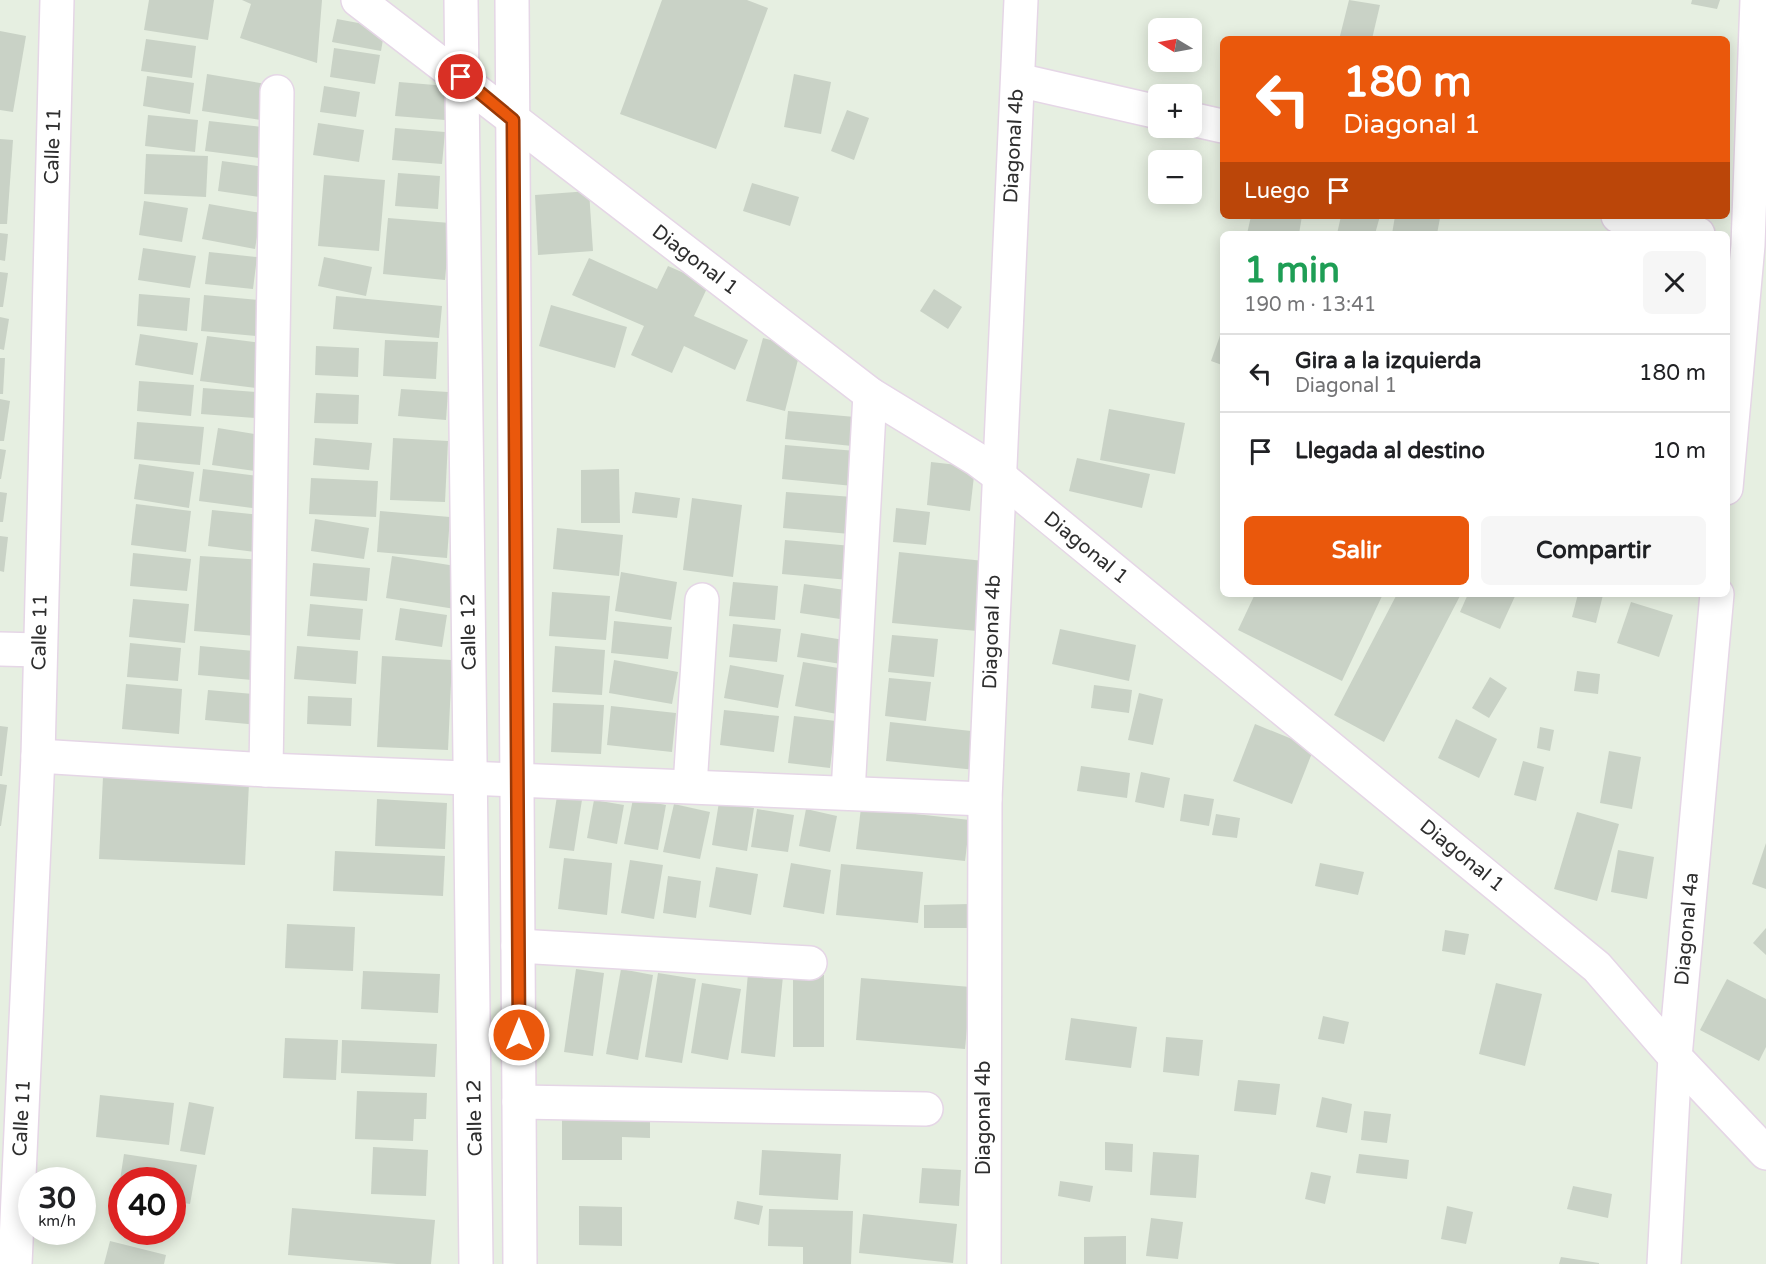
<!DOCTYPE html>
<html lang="es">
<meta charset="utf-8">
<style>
:root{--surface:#fff;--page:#f6f6f6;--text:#202124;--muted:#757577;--line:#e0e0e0;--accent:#ea580c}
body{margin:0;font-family:"Varela Round",sans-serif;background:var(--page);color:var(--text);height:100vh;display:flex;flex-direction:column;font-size:22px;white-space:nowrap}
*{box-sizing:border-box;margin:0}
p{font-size:20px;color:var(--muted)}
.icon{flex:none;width:33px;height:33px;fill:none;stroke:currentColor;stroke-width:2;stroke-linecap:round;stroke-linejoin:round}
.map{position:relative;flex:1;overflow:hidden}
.details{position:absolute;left:1220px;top:231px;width:510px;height:366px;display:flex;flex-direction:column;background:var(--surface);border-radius:9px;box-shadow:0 3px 15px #0003}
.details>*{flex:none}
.guide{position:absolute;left:1220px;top:36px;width:510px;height:183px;border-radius:9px;box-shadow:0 3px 15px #0003;background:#ea580c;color:#fff;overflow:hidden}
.needle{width:39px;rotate:280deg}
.buttons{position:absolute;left:1148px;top:18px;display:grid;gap:12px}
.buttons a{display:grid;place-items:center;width:54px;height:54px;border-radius:9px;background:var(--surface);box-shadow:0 3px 15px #0003;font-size:30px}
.speed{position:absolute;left:18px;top:1167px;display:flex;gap:12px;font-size:30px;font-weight:700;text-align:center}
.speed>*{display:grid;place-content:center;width:78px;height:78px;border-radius:50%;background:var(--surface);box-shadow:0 3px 15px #0003;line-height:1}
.speed small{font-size:15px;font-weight:400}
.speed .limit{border:9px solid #d22;background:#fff;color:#111}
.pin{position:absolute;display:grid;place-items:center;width:51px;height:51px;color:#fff;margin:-26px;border:3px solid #fff;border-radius:50%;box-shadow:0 2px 6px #0007}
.me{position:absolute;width:66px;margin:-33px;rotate:0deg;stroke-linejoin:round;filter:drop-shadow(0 0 4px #0008)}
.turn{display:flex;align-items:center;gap:21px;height:126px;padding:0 24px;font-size:27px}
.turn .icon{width:78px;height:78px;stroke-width:2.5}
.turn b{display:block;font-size:42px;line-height:51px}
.then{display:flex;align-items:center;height:57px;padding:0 24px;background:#0003;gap:12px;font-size:22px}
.round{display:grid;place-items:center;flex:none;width:63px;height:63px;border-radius:9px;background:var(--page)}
.head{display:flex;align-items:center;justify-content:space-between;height:102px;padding:0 24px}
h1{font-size:36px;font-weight:700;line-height:45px;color:#1e9e55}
.action{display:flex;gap:12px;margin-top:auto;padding:12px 24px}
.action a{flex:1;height:69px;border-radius:9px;background:var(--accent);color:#fff;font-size:24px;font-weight:700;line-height:69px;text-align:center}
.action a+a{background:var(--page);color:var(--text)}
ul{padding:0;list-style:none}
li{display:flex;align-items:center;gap:18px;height:78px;padding:0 24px;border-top:2px solid var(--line)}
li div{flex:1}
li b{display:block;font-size:22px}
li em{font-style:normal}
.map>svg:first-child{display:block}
</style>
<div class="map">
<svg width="1766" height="1264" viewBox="0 0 1766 1264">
<rect width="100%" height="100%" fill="#e6efe1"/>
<!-- building -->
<g fill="#c9d2c6">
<polygon points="149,0 214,0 208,40 144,30"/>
<polygon points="242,0 322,0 317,63 240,38 251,4"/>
<polygon points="662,0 747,0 768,8 716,149 620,114"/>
<polygon points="1349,0 1380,5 1372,39 1340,36"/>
<polygon points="1692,0 1720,0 1717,9 1691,4"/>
<polygon points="337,19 385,28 381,51 332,42"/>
<polygon points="0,31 26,36 13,112 0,110"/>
<polygon points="146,39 196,46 192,78 141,71"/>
<polygon points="334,48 380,55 375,84 330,77"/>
<polygon points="207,74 266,84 261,120 202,111"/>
<polygon points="794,74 831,82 821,134 784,127"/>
<polygon points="147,76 194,83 190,114 143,106"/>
<polygon points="399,82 447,86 445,120 395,116"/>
<polygon points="324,86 360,92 356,117 320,112"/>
<polygon points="847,110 869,118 854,160 831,151"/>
<polygon points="148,115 198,120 195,152 145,146"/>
<polygon points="209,121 262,127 259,158 205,151"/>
<polygon points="318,123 364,130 359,162 313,155"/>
<polygon points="395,128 445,132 442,164 392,160"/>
<polygon points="0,139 13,140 7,224 0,224"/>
<polygon points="146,154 208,156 206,197 144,194"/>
<polygon points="222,161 264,167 260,197 218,191"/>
<polygon points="398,173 440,176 438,209 395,206"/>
<polygon points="324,175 385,180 379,251 318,246"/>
<polygon points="752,183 799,197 790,226 743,211"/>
<polygon points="589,191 593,251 538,255 535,195"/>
<polygon points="144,201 188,208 182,242 139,235"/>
<polygon points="209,204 261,213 255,249 202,239"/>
<polygon points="1251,216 1302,216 1299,234 1247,234"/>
<polygon points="1341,216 1380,216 1375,234 1337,234"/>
<polygon points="1395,216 1440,218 1437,234 1392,234"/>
<polygon points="388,218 450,223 445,280 383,274"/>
<polygon points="0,233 8,234 5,261 0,260"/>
<polygon points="143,248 196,256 190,288 138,280"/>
<polygon points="209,252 257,257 253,289 205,284"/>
<polygon points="324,257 372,267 366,296 318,286"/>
<polygon points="589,258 657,289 668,266 709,284 694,316 748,340 735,370 684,346 672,373 631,355 644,326 572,295"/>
<polygon points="0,272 8,273 3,307 0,307"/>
<polygon points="934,289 962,307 948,329 920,311"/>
<polygon points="139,294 190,298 187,331 137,326"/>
<polygon points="204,295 260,300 257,336 201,331"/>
<polygon points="336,296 442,306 439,338 333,329"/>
<polygon points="551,305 627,327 615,368 539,346"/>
<polygon points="0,317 9,319 4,350 0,349"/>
<polygon points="1222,330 1222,365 1211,361"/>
<polygon points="140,334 198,343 193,375 135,365"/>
<polygon points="207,336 263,343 257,388 200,381"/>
<polygon points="763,338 801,348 785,411 746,401"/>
<polygon points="385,340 438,342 436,379 383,376"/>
<polygon points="316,346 359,348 358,377 315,375"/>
<polygon points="0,358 5,358 3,394 0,394"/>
<polygon points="139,381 194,385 191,416 137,411"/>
<polygon points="203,388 257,392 255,418 201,414"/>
<polygon points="401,389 448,392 446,420 398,416"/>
<polygon points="316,393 359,395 358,424 314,423"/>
<polygon points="0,399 10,401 4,441 0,441"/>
<polygon points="1109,409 1185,423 1175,474 1100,460"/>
<polygon points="788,411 855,417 852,446 785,439"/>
<polygon points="137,422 204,427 200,465 134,459"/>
<polygon points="218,428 261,435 255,471 212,465"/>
<polygon points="315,438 372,443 369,470 313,465"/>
<polygon points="393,438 448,441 445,502 390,500"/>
<polygon points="785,445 856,451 853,486 782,479"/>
<polygon points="0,449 6,450 1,479 0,479"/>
<polygon points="1077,458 1150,474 1142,508 1069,491"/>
<polygon points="931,462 975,467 970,511 927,505"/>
<polygon points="139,464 194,472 189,508 134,499"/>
<polygon points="203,469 265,477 260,509 199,501"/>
<polygon points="619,469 620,523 581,523 581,470"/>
<polygon points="311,478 378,481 376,517 309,514"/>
<polygon points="0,492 7,493 3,522 0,522"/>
<polygon points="635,492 680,498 677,518 632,513"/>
<polygon points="786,492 853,497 850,534 783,528"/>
<polygon points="692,498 742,505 733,577 683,570"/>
<polygon points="136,504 191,511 186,552 131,545"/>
<polygon points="896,508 930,512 926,545 893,542"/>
<polygon points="212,510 260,515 255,552 208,546"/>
<polygon points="380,511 450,517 447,558 377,552"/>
<polygon points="315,519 369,528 364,559 311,551"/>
<polygon points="557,528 623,535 619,576 553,569"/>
<polygon points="0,536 8,537 4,572 0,571"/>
<polygon points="785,540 852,546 849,580 782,574"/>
<polygon points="899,552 984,561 977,631 892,623"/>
<polygon points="133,553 191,559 187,591 130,586"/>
<polygon points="200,556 262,560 256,636 194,631"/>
<polygon points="392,556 462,567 455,609 386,598"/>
<polygon points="313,563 370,568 367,601 310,596"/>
<polygon points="621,572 677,582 671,620 615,611"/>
<polygon points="733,582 778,586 775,620 729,616"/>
<polygon points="804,584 845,590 840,619 800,613"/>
<polygon points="552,592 610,596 606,640 549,636"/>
<polygon points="1255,594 1383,594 1342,681 1238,630"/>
<polygon points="1397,594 1461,594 1384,742 1334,715"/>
<polygon points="1468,594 1516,594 1500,629 1460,612"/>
<polygon points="1578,594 1603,595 1596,623 1572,617"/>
<polygon points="133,599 189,604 185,643 129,637"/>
<polygon points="1631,602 1673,615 1659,657 1617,643"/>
<polygon points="310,604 363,609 360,640 307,636"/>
<polygon points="400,608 447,615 442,647 395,640"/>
<polygon points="614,621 672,627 668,659 611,653"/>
<polygon points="733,624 781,629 777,662 729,657"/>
<polygon points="1060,629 1136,645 1129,681 1052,664"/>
<polygon points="801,633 844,640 841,664 797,657"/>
<polygon points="892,635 938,639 934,677 888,672"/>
<polygon points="130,643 181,648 178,681 127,677"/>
<polygon points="200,646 254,651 252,680 198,675"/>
<polygon points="297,646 358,651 356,684 294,679"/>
<polygon points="555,646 605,650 602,695 552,692"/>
<polygon points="382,656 452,660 448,750 377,747"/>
<polygon points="614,660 678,672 672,704 609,693"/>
<polygon points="803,662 844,669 837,714 795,706"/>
<polygon points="730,665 784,675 778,708 724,698"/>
<polygon points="1577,671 1600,674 1598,694 1574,691"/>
<polygon points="1490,677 1507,688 1489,718 1472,708"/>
<polygon points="889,678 931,682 926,721 885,716"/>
<polygon points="126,684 182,689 179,734 122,729"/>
<polygon points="1094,685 1132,690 1129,713 1091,708"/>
<polygon points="208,690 263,695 260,725 205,720"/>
<polygon points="1139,693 1163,699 1153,745 1128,740"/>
<polygon points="308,696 352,698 351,726 307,724"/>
<polygon points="553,703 604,705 601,754 551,752"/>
<polygon points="611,706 676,713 672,752 607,745"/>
<polygon points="724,710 779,716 774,752 720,745"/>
<polygon points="794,716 836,721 830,768 788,763"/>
<polygon points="1456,719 1497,739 1479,778 1438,758"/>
<polygon points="890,722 980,732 976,770 886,761"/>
<polygon points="1255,724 1314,748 1292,804 1233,781"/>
<polygon points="0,726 8,727 2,776 0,776"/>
<polygon points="1540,727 1554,730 1550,751 1537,748"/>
<polygon points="1609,751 1641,757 1632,809 1600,803"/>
<polygon points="1523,761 1544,767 1536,801 1514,795"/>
<polygon points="1081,766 1130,773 1127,798 1077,791"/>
<polygon points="1141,772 1170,778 1164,808 1135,802"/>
<polygon points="103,777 249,783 245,865 99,859"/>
<polygon points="0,784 7,785 1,826 0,826"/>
<polygon points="1184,794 1214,799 1209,826 1180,821"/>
<polygon points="557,796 582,800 574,851 549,848"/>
<polygon points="377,799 447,803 445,849 375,846"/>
<polygon points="633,799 666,805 658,850 624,844"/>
<polygon points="594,800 624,805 617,844 587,838"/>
<polygon points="719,802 754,808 747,851 712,845"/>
<polygon points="674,804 710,812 700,859 663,852"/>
<polygon points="861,808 970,820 965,861 856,849"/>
<polygon points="757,809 794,815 788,852 751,847"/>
<polygon points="806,809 837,816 830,852 799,846"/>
<polygon points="1577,812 1619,824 1597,901 1554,889"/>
<polygon points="1216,814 1240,818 1237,838 1212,835"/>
<polygon points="1766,843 1766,889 1752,884"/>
<polygon points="1618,850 1654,857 1647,899 1611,892"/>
<polygon points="335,851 445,856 443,896 333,891"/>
<polygon points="564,858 612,863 607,915 558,909"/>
<polygon points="630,860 663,865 654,919 621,913"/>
<polygon points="791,863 831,870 824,914 783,907"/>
<polygon points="1320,863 1364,872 1358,895 1315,886"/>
<polygon points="841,864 923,872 918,923 836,915"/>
<polygon points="716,867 758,874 751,915 709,907"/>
<polygon points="668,876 701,881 696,918 663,913"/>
<polygon points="970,904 971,928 924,928 924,905"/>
<polygon points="287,924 355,927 353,971 285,968"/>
<polygon points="1766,928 1766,955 1753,943"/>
<polygon points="1445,930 1469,934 1465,955 1442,951"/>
<polygon points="576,969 604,973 593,1056 564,1052"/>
<polygon points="621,969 653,975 638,1060 606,1054"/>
<polygon points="363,971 440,974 438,1013 361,1009"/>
<polygon points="658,973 696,979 682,1063 645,1057"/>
<polygon points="748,973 783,976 775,1057 741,1053"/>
<rect x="793" y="975" width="31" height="72"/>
<polygon points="861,978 971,987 965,1049 856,1040"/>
<polygon points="1727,979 1766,999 1766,1047 1759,1061 1700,1030"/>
<polygon points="702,983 741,989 728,1060 691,1053"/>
<polygon points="1496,983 1542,994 1525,1066 1479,1054"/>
<polygon points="1323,1016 1349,1022 1344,1044 1318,1039"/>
<polygon points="1071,1018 1137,1027 1131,1068 1065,1060"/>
<polygon points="1166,1037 1203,1040 1199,1076 1163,1072"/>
<polygon points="285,1038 338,1040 336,1080 283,1078"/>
<polygon points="342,1040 437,1044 435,1077 341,1073"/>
<polygon points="1238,1080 1280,1084 1276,1115 1234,1111"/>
<polygon points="357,1091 427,1093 426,1119 414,1119 413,1141 355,1139"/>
<polygon points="100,1095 174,1103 169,1145 96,1137"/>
<polygon points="1322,1097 1352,1104 1347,1133 1316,1127"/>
<polygon points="189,1102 214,1107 205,1155 180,1151"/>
<polygon points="1364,1111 1391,1114 1387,1143 1361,1140"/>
<polygon points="562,1112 650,1113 650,1138 622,1137 622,1160 562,1160"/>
<polygon points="1105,1142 1133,1144 1132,1172 1105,1170"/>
<polygon points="373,1147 428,1150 426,1196 371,1194"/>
<polygon points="762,1150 841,1154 838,1200 759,1195"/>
<polygon points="1153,1152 1199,1155 1196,1198 1150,1195"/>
<polygon points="124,1154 197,1165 190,1204 172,1201 172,1180 122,1180 122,1194 118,1193"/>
<polygon points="1359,1154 1409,1160 1407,1179 1356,1173"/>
<polygon points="922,1168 961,1170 959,1206 919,1203"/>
<polygon points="1311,1172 1331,1176 1325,1204 1305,1199"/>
<polygon points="1060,1181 1093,1186 1090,1202 1058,1196"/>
<polygon points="1573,1186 1612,1194 1608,1218 1567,1209"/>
<polygon points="737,1201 763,1206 759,1225 734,1219"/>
<polygon points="579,1206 622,1207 622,1246 579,1245"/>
<polygon points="1447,1206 1473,1212 1466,1244 1441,1239"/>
<polygon points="292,1208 435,1220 431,1264 397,1264 288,1255"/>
<polygon points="769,1209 853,1211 851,1264 803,1264 803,1247 768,1246"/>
<polygon points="863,1214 957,1224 953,1263 859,1253"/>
<polygon points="1151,1218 1183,1222 1178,1259 1146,1256"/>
<polygon points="1126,1236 1126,1264 1084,1264 1084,1237"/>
<polygon points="110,1241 166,1255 164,1264 104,1264"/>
<polygon points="1561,1257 1599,1263 1599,1264 1559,1264"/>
</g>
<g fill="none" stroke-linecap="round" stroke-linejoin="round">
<defs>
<g id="minor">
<polyline points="358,0 870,394 978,460 998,475 1597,967 1675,1057 1766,1153"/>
<polyline points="1018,80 1158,112"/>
<polyline points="1191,119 1222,126"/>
<polyline points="1618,216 1698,234"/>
<polyline points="1726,488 1748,245 1757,0"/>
<polyline points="0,649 39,650"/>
<polyline points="38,756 266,770 985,799"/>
<polyline points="266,770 277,92"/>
<polyline points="690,786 702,600"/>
<polyline points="848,793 870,394"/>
<polyline points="518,946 810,963"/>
<polyline points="519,1102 926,1109"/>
<polyline points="15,1264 38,756 57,0"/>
<polyline points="984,1264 985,799 1021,0"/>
<polyline points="1664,1264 1675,1057 1717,594"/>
</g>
<g id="tertiary">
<polyline points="461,0 476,1264"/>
<polyline points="512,0 520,1264"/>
</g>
</defs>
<!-- minor casing -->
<use href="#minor" stroke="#e5d6e6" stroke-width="36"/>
<!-- tertiary casing -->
<use href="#tertiary" stroke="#e5d6e6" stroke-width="36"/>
<!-- minor -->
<use href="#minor" stroke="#fff" stroke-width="33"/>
<!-- tertiary -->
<use href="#tertiary" stroke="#fff" stroke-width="33"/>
</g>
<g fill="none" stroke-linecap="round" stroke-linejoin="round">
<defs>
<polyline id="route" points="461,77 513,120 519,1035"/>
</defs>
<!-- route casing -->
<use href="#route" stroke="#983908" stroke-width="15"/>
<!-- route -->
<use href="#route" stroke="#ea580c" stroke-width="10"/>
</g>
<g text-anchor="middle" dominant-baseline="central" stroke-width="5" stroke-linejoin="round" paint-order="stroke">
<!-- street labels -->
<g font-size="20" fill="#2e2e2e" stroke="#fff">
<text transform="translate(53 146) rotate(-88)">Calle 11</text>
<text transform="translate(1014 146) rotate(-87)">Diagonal 4b</text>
<text transform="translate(695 260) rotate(37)">Diagonal 1</text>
<text transform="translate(1086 548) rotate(39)">Diagonal 1</text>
<text transform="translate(40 632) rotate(-89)">Calle 11</text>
<text transform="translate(469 632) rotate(-91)">Calle 12</text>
<text transform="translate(992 632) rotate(-88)">Diagonal 4b</text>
<text transform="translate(1462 856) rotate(39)">Diagonal 1</text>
<text transform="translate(1687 929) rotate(-85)">Diagonal 4a</text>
<text transform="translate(22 1118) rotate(-87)">Calle 11</text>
<text transform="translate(475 1118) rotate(-91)">Calle 12</text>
<text transform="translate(984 1118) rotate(-90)">Diagonal 4b</text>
</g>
</g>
</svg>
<div class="buttons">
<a><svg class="needle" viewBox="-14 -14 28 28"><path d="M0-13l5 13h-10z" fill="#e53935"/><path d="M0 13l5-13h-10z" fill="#757577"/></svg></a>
<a>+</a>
<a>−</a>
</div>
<div class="speed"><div>30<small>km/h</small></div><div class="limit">40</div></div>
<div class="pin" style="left:461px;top:77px;background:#d93025"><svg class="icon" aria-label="arrive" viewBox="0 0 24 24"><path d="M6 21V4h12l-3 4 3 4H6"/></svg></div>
<svg class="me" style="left:519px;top:1035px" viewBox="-20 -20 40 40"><circle r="17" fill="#ea580c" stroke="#fff" stroke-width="3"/><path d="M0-11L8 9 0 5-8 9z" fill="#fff"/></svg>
<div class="guide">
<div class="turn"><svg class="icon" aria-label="left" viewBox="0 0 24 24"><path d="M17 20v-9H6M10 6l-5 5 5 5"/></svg><div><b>180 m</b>Diagonal 1</div></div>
<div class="then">Luego<svg class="icon" aria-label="arrive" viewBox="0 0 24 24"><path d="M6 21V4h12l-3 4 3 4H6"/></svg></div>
</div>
<section class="details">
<div class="head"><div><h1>1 min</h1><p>190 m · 13:41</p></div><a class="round"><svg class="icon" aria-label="close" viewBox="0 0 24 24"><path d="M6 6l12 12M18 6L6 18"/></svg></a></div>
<ul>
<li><svg class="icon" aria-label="left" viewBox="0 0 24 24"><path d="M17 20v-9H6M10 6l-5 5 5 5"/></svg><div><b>Gira a la izquierda</b><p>Diagonal 1</p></div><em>180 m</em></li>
<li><svg class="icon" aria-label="arrive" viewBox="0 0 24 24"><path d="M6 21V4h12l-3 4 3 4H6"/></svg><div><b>Llegada al destino</b></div><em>10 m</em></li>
</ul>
<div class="action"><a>Salir</a><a>Compartir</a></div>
</section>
</div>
